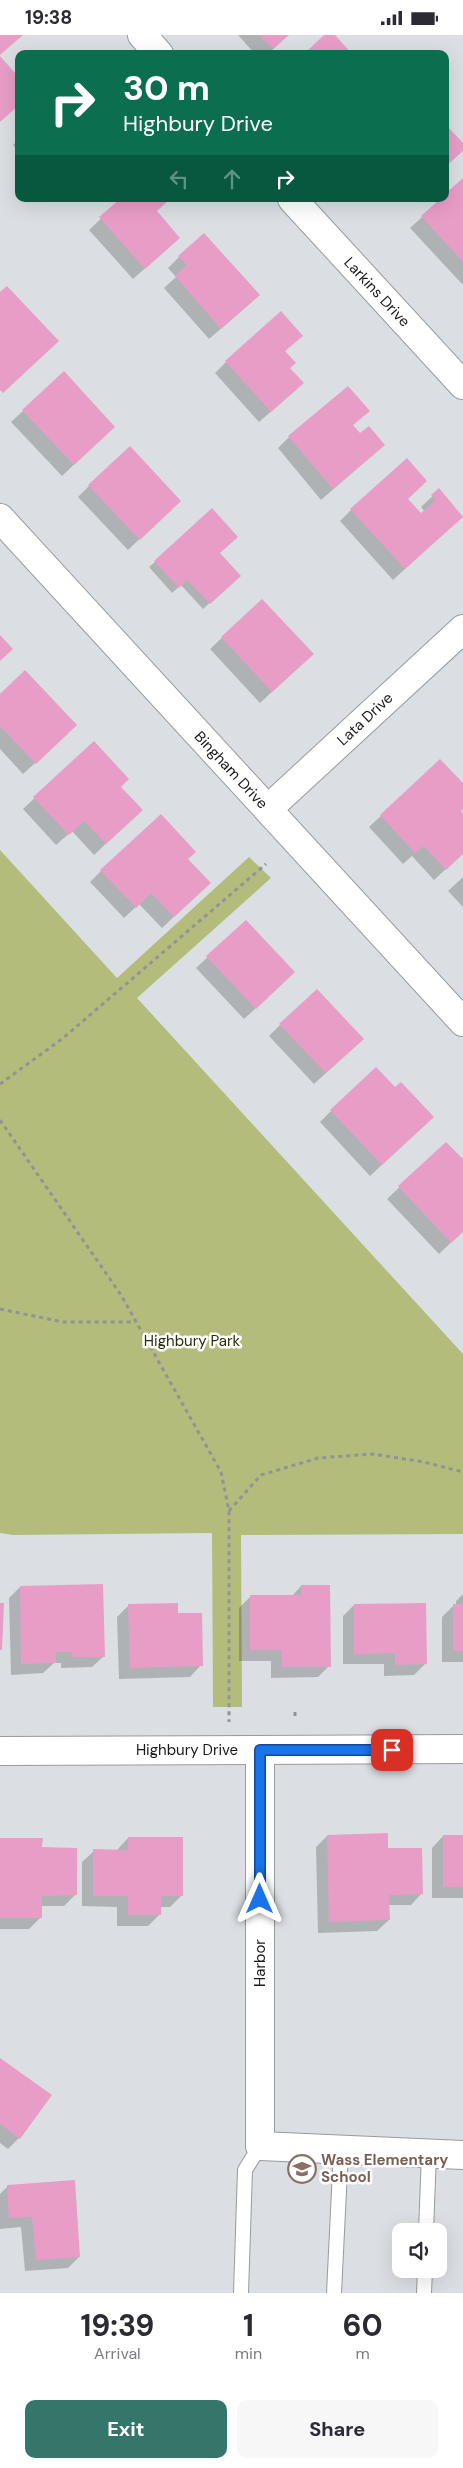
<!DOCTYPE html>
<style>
:root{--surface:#fff;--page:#f7f7f7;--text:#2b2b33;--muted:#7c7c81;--accent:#34776a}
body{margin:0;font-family:"DM Sans",sans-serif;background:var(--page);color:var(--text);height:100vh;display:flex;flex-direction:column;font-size:19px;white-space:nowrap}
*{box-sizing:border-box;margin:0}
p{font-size:16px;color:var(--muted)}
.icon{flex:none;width:28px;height:28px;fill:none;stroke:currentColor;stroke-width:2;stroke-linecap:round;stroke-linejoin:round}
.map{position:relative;height:2258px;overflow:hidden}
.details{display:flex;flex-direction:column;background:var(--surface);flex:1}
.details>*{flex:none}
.top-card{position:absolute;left:15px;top:15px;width:434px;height:152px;border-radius:10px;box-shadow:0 5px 20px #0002;background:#0b6e4f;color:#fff;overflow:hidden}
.controls{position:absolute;left:392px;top:2188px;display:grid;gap:10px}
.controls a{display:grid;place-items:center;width:55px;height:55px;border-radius:10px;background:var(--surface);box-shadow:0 5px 20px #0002;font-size:25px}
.pin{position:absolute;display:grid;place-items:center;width:42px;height:42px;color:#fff;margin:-21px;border-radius:10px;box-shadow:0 2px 8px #0006}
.me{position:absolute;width:55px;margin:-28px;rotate:0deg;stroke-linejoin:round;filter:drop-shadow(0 0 4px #0008)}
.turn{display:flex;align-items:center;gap:18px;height:105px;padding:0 25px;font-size:22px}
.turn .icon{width:65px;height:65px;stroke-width:2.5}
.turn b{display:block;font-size:35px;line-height:42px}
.lanes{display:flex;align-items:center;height:48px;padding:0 25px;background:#0003;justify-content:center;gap:25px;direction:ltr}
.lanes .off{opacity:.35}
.eta{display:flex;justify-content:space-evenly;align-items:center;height:85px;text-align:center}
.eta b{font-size:30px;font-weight:700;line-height:35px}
.cta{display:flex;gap:10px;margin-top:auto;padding:10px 25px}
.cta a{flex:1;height:58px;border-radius:10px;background:var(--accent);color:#fff;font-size:20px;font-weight:700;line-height:58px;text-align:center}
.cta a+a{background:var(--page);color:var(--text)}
.status{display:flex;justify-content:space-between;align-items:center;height:35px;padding:0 25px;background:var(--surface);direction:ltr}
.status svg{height:14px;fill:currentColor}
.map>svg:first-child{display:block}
</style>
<div class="status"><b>19:38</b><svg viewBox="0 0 49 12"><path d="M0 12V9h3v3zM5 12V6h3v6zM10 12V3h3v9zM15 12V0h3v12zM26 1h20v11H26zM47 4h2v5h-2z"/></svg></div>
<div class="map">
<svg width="463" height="2258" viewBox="0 0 463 2258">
<rect width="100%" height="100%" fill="#dbdfe3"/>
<!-- park -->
<polygon fill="#b4bc7b" points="0,815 117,943 249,822 271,843 137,963 463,1319 463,1499 241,1500 242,1672 213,1672 212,1498 13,1500 0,1498"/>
<!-- shadow -->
<g fill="#0003">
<polygon points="238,0 288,0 268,19 255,19"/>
<polygon points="19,104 19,117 13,110"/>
<polygon points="463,144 463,248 462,249 410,193 442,164 445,164 445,161"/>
<polygon points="122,164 169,164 156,176 167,214 133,244 89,195"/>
<polygon points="179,222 247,271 209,304 164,253 176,242 168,233"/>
<polygon points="301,301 284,317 291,359 259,387 215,338 226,327"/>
<polygon points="64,338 102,403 62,441 11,387"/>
<polygon points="368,376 352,391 360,400 384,410 321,465 278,413 289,402"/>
<polygon points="89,451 168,477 128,515 78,462"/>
<polygon points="439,455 462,481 393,545 340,486 351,475 407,464 421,480 425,477 421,472"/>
<polygon points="219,518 233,546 203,574 181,550 172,558 149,532 155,527"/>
<polygon points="262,565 301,630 260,668 210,614"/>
<polygon points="0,661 64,702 23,739 0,714"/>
<polygon points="94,707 119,752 130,786 94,820 72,796 56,810 23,774"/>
<polygon points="440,726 463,750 459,777 463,781 463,818 434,845 412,821 403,829 369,792"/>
<polygon points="187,824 198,859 162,893 139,869 124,883 90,847 101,836"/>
<polygon points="463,842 463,872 448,856"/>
<polygon points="246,886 282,949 244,984 196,933"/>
<polygon points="280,990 351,1015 314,1049 269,1001"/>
<polygon points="331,1076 421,1093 370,1141 320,1087"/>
<polygon points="446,1108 463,1126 463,1196 439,1219 387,1164"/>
<polygon points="301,1551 329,1631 318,1642 271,1643 271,1626 239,1626 239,1573 250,1562 292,1561"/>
<polygon points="20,1552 104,1621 92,1632 61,1633 61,1628 54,1628 43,1638 11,1640 9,1563"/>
<polygon points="463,1559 463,1627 442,1627 442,1582 453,1571 456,1570 456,1566"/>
<polygon points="129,1570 177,1580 201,1630 190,1642 119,1644 117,1582"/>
<polygon points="354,1570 425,1629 414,1640 384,1641 384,1629 343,1629 343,1581"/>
<polygon points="327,1801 387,1815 422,1858 411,1870 388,1870 389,1885 377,1896 318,1898 316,1812"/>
<polygon points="443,1801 463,1801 463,1863 432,1863 432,1813"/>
<polygon points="128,1803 182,1860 170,1872 160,1872 160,1879 148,1891 117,1891 117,1872 82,1871 82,1827 94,1816 117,1815"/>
<polygon points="0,1804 41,1814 75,1860 64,1871 41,1871 41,1882 29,1894 0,1894"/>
<polygon points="0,2025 19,2103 8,2114 0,2108"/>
<polygon points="8,2151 79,2222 68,2233 25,2236 21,2192 0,2194 0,2159"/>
</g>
<!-- building -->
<g fill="#e89dc7">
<polygon points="0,0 23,0 0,20"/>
<polygon points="259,0 289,0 273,14"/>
<polygon points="324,0 335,0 352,19 304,19"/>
<polygon points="0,21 15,38 19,35 19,70 0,87"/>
<polygon points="445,89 463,108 463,116 445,132"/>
<polygon points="463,143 463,227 421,181 440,164 445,164 445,159"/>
<polygon points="120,164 170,164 157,176 180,203 145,234 99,182"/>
<polygon points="204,198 260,260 221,294 175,241 187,230 178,221"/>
<polygon points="7,251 59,306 3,358 0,355 0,257"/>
<polygon points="281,276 303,301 285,316 296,328 290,333 304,348 271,377 225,326"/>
<polygon points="64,336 115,392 74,430 22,375"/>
<polygon points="348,351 370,376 353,390 360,398 369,391 385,410 333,454 288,401"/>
<polygon points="130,411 181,466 140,505 88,450"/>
<polygon points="407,423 427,446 408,464 421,478 436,465 431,460 439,453 463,482 405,534 350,474"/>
<polygon points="212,473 238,502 220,518 241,541 210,569 187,545 179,553 154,526"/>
<polygon points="262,564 314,619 272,657 221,602"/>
<polygon points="0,600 13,614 0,626"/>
<polygon points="25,635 77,690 36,729 0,691 0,659"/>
<polygon points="94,706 129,744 121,752 143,775 106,809 84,786 69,800 33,762"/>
<polygon points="440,724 463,748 463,774 461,776 463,779 463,819 446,835 424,811 415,818 380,780"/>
<polygon points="161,779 196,817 188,824 211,848 174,882 151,858 136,873 100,835"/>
<polygon points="246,885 295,937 256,974 206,921"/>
<polygon points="317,954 364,1004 326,1038 279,989"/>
<polygon points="376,1032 395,1052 401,1047 434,1082 382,1130 330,1075"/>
<polygon points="446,1107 463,1124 463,1197 451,1208 398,1151"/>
<polygon points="103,1549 105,1622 72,1622 72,1617 56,1617 56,1628 21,1629 20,1551"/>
<polygon points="301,1550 330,1550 331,1632 282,1632 282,1615 250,1615 250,1560 301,1560"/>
<polygon points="0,1568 4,1568 2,1615 0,1615"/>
<polygon points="178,1568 178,1578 202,1578 203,1631 130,1633 128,1569"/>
<polygon points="426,1568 427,1629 395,1630 395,1618 354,1619 354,1569"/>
<rect x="453" y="1569" width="10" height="47"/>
<polygon points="388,1798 388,1813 422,1813 423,1859 389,1860 390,1885 329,1887 327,1800"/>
<rect x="443" y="1800" width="20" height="52"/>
<polygon points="128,1802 183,1802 183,1861 161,1861 161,1880 128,1880 128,1861 93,1861 93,1814 128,1815"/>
<polygon points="0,1803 43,1803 42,1812 77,1813 77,1860 42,1861 42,1883 0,1883"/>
<polygon points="0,2023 52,2060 20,2104 0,2089"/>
<polygon points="75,2145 80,2222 36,2225 32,2182 9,2183 7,2150"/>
</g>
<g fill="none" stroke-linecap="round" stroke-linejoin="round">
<defs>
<g id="service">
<polyline points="426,2196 429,2119"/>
<polyline points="241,2258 245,2135 260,2111"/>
<polyline points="334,2258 341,2115"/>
<polyline points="424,2258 425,2234"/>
</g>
<g id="minor">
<polyline points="142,0 159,19"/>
<polyline points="292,164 463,350"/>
<polyline points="0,483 463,987"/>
<polyline points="268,774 463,594"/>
<polyline points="260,1715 260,2111 463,2120"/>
<polyline points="0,1716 463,1714"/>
</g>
</defs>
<!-- service casing -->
<use href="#service" stroke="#979b9f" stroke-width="16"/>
<!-- minor casing -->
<use href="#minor" stroke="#979b9f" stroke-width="30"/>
<!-- path -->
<g stroke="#909397" stroke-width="3" stroke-dasharray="4 4" stroke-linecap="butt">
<polyline points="0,1049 62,1004 266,829"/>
<polyline points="0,1085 121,1260 221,1437 229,1476 229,1687"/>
<polyline points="0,1274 63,1287 135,1287"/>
<polyline points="229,1476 261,1440 318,1423 373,1419 424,1427 463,1437"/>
<polyline points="295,1677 295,1684"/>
</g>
<!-- service -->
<use href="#service" stroke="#fff" stroke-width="14"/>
<!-- minor -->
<use href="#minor" stroke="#fff" stroke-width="28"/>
</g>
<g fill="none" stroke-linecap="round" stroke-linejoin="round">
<defs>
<polyline id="route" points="260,1864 260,1715 392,1715"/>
</defs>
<!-- route casing -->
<use href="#route" stroke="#114b97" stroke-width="12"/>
<!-- route -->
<use href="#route" stroke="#1a73e8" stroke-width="9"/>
</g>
<!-- icons -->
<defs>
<symbol id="school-ring" viewBox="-11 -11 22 22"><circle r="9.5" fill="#fff" stroke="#8d6e63" stroke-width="1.5"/><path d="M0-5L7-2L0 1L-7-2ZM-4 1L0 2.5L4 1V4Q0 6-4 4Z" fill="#8d6e63"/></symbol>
</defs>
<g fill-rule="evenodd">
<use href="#school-ring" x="286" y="2118" width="32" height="32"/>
</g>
<g text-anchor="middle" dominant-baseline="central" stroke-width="5" stroke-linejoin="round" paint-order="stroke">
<!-- street labels -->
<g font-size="15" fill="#17181a" stroke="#fff">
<text transform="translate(377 257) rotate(47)">Larkins Drive</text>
<text transform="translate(365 684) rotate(-43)">Lata Drive</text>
<text transform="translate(231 735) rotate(47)">Bingham Drive</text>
<text x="187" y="1715">Highbury Drive</text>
<text transform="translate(260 1928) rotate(-90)">Harbor</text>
</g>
<!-- park labels -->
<g font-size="15" fill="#292c08" stroke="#fff">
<text x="192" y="1306">Highbury Park</text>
</g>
<!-- education labels -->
<g font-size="15" font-weight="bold" fill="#785e54" stroke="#fff" text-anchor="start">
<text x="321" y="2125">Wass Elementary<tspan x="321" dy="17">School</tspan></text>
</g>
</g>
</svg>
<div class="controls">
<a><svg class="icon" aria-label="sound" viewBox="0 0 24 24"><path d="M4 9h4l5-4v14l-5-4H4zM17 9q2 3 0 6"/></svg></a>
</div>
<div class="pin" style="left:392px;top:1715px;background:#d93025"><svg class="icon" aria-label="arrive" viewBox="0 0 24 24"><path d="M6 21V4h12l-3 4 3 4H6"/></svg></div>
<svg class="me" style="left:260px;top:1864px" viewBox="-20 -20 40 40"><path d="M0-17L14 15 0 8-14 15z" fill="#1a73e8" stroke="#fff" stroke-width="4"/></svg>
<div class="top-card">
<div class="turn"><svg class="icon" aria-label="right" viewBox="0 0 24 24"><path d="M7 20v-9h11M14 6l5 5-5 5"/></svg><div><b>30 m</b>Highbury Drive</div></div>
<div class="lanes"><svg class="icon off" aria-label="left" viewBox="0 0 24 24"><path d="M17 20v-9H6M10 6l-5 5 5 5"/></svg><svg class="icon off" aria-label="ahead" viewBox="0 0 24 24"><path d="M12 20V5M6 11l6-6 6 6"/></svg><svg class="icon" aria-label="right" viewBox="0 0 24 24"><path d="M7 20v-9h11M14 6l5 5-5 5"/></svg></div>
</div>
</div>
<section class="details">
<div class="eta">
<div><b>19:39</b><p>Arrival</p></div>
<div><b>1</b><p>min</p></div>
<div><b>60</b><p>m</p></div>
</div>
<div class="cta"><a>Exit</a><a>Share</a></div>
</section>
